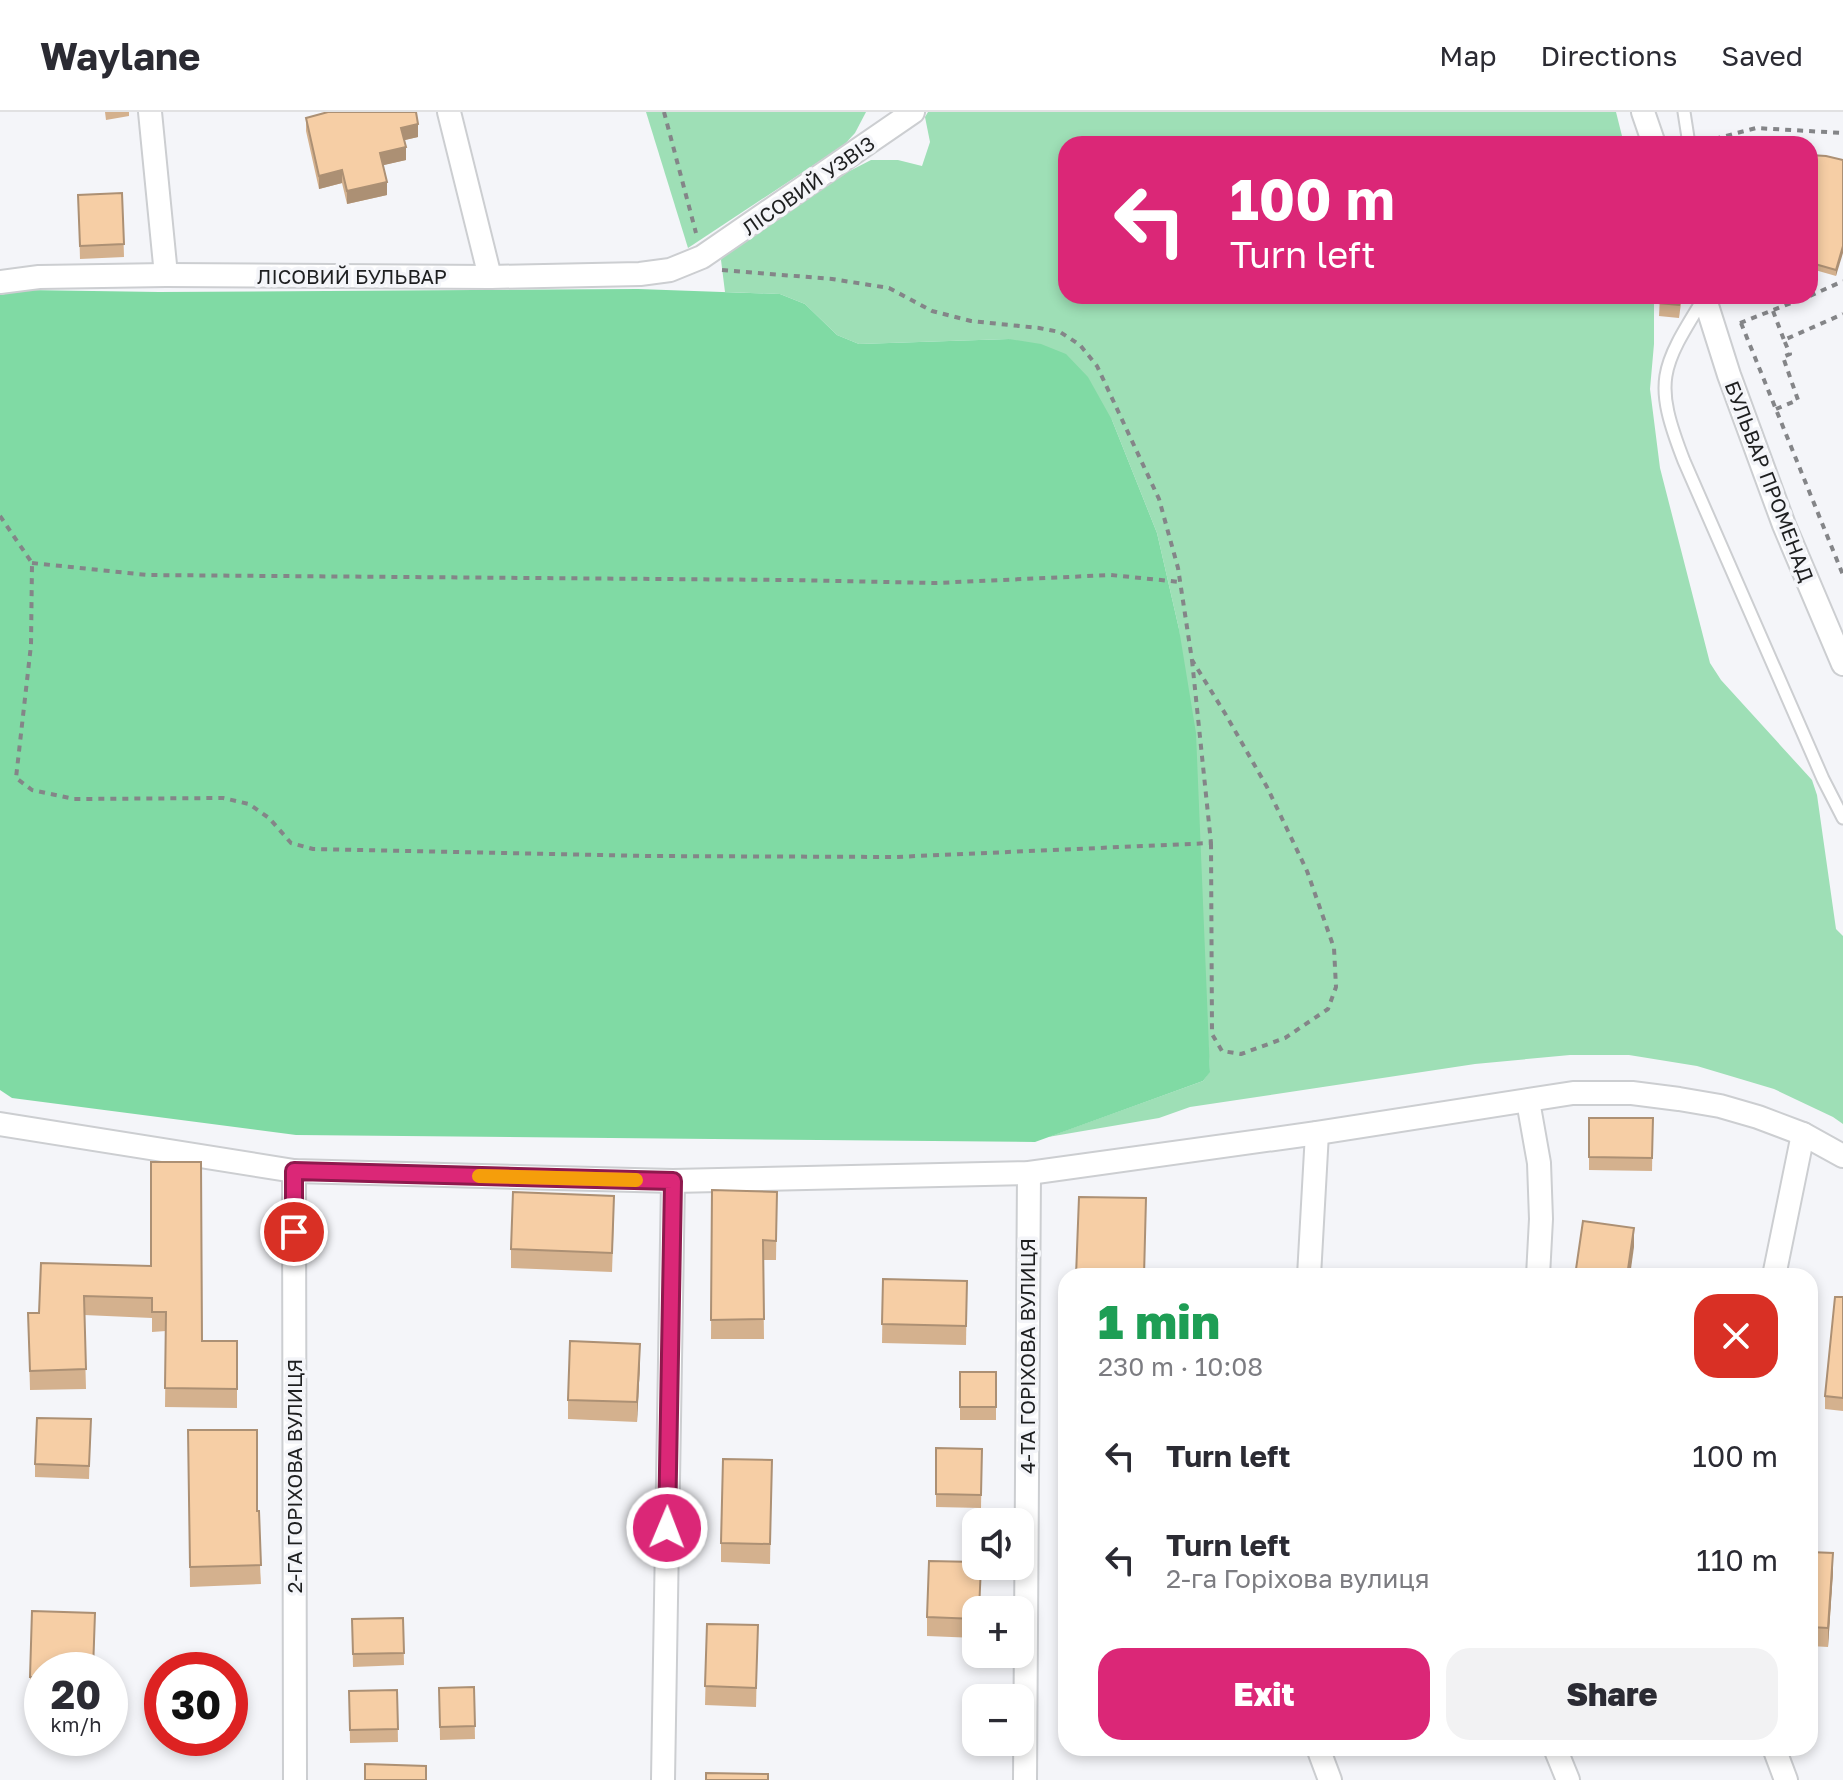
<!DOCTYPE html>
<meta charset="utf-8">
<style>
:root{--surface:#fff;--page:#f2f2f3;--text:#2b2b33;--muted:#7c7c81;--line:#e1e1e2;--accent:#db2777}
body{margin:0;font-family:"Golos Text",sans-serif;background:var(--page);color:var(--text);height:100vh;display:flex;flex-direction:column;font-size:30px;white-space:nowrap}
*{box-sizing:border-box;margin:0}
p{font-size:26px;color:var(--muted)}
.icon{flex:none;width:44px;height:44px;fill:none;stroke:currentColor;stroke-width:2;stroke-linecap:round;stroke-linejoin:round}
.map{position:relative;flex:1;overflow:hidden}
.details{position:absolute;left:1058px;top:1156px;width:760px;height:488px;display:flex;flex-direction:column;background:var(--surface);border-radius:24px;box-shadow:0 4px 12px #0003}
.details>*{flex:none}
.guide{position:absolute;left:1058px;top:24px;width:760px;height:168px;border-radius:24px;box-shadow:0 4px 12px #0003;background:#db2777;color:#fff;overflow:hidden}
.tools{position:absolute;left:962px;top:1396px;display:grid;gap:16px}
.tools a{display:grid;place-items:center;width:72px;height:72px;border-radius:16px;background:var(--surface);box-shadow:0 4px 12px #0003;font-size:40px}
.speed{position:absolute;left:24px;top:1540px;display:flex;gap:16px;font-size:40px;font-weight:700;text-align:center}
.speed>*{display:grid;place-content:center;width:104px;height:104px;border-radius:50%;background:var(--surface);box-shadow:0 4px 12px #0003;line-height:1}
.speed small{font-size:20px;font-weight:400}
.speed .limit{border:12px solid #d22;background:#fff;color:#111}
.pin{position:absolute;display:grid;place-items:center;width:68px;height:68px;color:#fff;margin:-34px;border:4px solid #fff;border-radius:50%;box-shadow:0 2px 8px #0007}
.me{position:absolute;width:88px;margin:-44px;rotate:1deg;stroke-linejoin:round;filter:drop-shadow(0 0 6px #0008)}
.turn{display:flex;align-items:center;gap:28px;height:168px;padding:0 40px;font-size:36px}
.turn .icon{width:104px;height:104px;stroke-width:2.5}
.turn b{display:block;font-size:56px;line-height:68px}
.round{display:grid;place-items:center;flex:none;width:84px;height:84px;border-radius:24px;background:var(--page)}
.head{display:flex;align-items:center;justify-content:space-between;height:136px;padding:0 40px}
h1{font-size:48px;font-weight:800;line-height:60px;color:#1e9e55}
.button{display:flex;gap:16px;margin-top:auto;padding:16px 40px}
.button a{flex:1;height:92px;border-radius:24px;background:var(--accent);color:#fff;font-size:32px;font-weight:800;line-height:92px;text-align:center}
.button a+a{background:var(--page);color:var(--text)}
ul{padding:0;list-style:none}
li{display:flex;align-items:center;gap:24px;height:104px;padding:0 40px}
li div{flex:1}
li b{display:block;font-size:30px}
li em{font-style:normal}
header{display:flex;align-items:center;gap:48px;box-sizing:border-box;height:112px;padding:0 40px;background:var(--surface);border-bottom:2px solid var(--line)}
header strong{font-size:38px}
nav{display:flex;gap:44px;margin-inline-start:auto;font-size:28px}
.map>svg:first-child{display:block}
</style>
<header>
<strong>Waylane</strong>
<nav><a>Map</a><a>Directions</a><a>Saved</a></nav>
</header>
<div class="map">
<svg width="1843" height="1668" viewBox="0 0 1843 1668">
<rect width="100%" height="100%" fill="#f4f5f9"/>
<!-- green -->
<g fill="#9edfb6">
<polygon points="646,0 866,0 855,21 844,33 688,136"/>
<polygon points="928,0 1616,0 1624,32 1066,32 1066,184 1654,184 1654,232 1650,277 1660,356 1710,551 1721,568 1812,668 1817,683 1836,817 1843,824 1843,1012 1833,1005 1774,977 1697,954 1629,943 1570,943 1475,952 1190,995 1159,1006 1048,1025 1203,969 1210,959 1179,517 1157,421 1112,308 1009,227 859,232 837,223 805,192 780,182 725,180 721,148 725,136 838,65 871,48 898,48 922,54 930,30 925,5"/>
</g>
<!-- forest -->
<polygon fill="#80daa4" points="638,177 780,182 805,192 837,223 859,232 1009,227 1041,232 1066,242 1088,265 1112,308 1157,421 1179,517 1196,621 1210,960 1203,969 1035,1030 296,1023 12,986 0,978 0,183 26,178 159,180"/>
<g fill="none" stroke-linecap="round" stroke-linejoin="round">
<defs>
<g id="service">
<polyline points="1684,0 1689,32"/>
<path d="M1704 186C1660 257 1653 269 1684 349L1823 667 1843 706"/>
</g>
<g id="minor">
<polyline points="150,0 166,163"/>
<polyline points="449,0 490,165"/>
<polyline points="1643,0 1654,32"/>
<polyline points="0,170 39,165 166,163 490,165 640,162 670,158 702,145 913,0"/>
<polyline points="1704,184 1729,263 1784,413 1843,552"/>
<polyline points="1528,989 1539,1051 1541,1107 1538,1164"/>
<polyline points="0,1012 294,1059 673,1069 1029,1061 1317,1021 1573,981 1632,981 1679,987 1720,994 1758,1005 1803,1022 1843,1044"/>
<polyline points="294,1059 295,1668"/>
<polyline points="1309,1164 1317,1021"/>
<polyline points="1774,1164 1803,1022"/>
<polyline points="1318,1636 1330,1668"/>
<polyline points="1555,1636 1568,1668"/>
<polyline points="1774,1636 1786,1668"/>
<polyline points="663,1668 673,1069"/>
<polyline points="1025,1668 1029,1061"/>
</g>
</defs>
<!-- service casing -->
<use href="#service" stroke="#ccced1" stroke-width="15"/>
<!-- minor casing -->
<use href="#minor" stroke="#ccced1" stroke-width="26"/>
<!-- path -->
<g stroke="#848588" stroke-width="4" stroke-dasharray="6 6" stroke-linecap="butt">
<polyline points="664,0 696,121"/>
<polyline points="1703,30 1756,16 1843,21"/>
<polyline points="722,158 832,167 889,176 932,199 971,209 1039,216 1060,220 1080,233 1097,254 1159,387 1178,456 1192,548 1226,603 1267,675 1307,759 1334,836 1336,875 1328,897 1285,926 1241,942 1222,939 1212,922 1211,731"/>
<polyline points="1785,184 1788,193"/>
<polyline points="1810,184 1843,169"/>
<polyline points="1773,199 1784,228"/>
<polyline points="1740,211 1809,184"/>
<polyline points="1741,211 1843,463"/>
<polyline points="1776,297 1798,288 1783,245 1790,242 1784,228 1843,202"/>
<polyline points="0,404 32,451 31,533 16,666 32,678 74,687 223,686 249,692 269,706 291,731 313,737 647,744 895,745 1211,731 1192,548"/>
<polyline points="32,451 147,463 789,468 936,471 1111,463 1180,470"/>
</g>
<!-- service -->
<use href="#service" stroke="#fff" stroke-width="11"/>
<!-- minor -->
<use href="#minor" stroke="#fff" stroke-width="22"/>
</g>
<!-- wall -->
<g fill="#d4b18e">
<polygon points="105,0 129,0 129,4 106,8"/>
<polygon points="306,6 418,25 404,28 406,48 383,53 387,83 347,92 342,71 319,77 306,19"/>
<polygon points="1810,43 1843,48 1836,164 1815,158 1811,171 1810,171"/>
<polygon points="122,81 124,145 80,147 78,83"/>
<polygon points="1660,184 1682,184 1679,206 1659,204"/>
<polygon points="1589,1006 1653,1006 1652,1059 1589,1058"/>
<polygon points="712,1078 777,1080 776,1148 763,1148 764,1227 711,1227"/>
<polygon points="614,1103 612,1160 511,1156 511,1137"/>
<polygon points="151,1154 202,1229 237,1229 237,1296 165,1295 166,1219 152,1220 152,1206 84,1203 86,1277 30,1278 28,1201 39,1201"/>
<polygon points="883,1167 967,1169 966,1233 882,1231"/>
<polygon points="1843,1185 1843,1299 1825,1297 1825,1284"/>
<polygon points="640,1252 637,1310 568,1307 568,1288"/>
<rect x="960" y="1260" width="36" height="48"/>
<polygon points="91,1307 89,1367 35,1365 35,1352"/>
<polygon points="188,1318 257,1399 261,1472 190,1475"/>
<polygon points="936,1336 982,1337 981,1396 936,1395"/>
<polygon points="772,1348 770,1452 721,1450 721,1431"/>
<polygon points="1810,1440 1833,1460 1828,1535 1810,1534"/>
<polygon points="976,1498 976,1526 927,1524 927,1505"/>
<polygon points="403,1506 404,1553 353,1555 352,1507"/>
<polygon points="707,1512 758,1513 756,1595 705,1593"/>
<polygon points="95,1521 93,1558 42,1558 42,1584 30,1584 30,1565"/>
<polygon points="474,1575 475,1627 440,1628 439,1576"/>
<polygon points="397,1578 398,1630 350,1631 349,1579"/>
</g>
<!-- shaded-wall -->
<g fill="#ac9074">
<polygon points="418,12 418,25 401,29 401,16"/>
<polygon points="406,35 406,48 380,54 380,41"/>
<polygon points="342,58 342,71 319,77 319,64"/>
<polygon points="387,70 387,83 347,92 347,79"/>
<polygon points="1843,134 1843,141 1836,164 1836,158"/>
<polygon points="1634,1116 1634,1135 1630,1164 1627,1164"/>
<polygon points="640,1232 640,1252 637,1310 637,1290"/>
<polygon points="1833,1441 1833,1460 1828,1535 1828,1516"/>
</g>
<!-- building -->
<g fill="#f6cea5" stroke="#ac9074" stroke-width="2">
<polygon points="328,0 416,0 418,12 401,16 406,35 380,41 387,70 347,79 342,58 319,64 306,6"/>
<polygon points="1810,43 1826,44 1843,48 1843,134 1836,158 1815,152 1811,165 1810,165"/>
<polygon points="122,81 124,132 80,134 78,83"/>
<polygon points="1660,184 1680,184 1679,193 1659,191"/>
<polygon points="1589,1006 1653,1006 1652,1046 1589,1045"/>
<polygon points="151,1050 201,1050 202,1229 237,1229 237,1277 165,1276 166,1200 152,1200 152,1186 84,1184 86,1257 30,1259 28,1201 39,1201 41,1151 151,1154"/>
<polygon points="712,1078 777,1080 776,1129 763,1128 764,1207 711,1208"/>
<polygon points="513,1080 614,1084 612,1141 511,1137"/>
<polygon points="1079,1085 1146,1086 1144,1164 1076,1164"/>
<polygon points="1583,1109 1634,1116 1627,1164 1575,1164"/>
<polygon points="883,1167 967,1169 966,1214 882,1212"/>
<polygon points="1835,1185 1843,1185 1843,1286 1825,1284"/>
<polygon points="570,1229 640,1232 637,1290 568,1288"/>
<rect x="960" y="1260" width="36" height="35"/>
<polygon points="37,1306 91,1307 89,1354 35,1352"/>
<polygon points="188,1318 257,1318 257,1399 259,1399 261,1453 190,1455"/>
<polygon points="936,1336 982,1337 981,1383 936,1382"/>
<polygon points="723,1347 772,1348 770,1432 721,1431"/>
<polygon points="1810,1440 1833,1441 1828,1516 1810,1515"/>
<polygon points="929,1449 976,1450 976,1454 981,1454 979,1498 976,1498 976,1507 927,1505"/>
<polygon points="32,1499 95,1501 93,1558 42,1558 42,1565 30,1565"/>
<polygon points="403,1506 404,1541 353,1542 352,1507"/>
<polygon points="707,1512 758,1513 756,1576 705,1574"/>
<polygon points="474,1575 475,1614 440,1615 439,1576"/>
<polygon points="397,1578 398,1617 350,1618 349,1579"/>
<polygon points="365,1652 426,1654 426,1668 365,1668"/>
<polygon points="706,1661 768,1662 768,1668 706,1668"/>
</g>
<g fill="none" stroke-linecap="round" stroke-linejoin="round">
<defs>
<polyline id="route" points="294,1120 294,1059 673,1069 667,1416"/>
</defs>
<!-- route casing -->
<use href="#route" stroke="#8e194d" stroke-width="20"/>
<!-- route -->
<use href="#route" stroke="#db2777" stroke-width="14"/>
<!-- slow -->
<polyline stroke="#f59e0b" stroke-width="14" points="479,1064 636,1068"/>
</g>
<g text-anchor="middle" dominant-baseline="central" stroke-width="7" stroke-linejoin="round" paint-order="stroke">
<!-- street labels -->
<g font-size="20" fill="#1e1f20" stroke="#f4f5f9">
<text transform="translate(808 73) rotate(-35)">ЛІСОВИЙ УЗВІЗ</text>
<text x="352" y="164">ЛІСОВИЙ БУЛЬВАР</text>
<text transform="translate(1770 369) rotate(69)">БУЛЬВАР ПРОМЕНАД</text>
<text transform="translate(1027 1244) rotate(-90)">4-ТА ГОРІХОВА ВУЛИЦЯ</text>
<text transform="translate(294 1364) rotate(-90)">2-ГА ГОРІХОВА ВУЛИЦЯ</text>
</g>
</g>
</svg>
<div class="tools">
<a><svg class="icon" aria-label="sound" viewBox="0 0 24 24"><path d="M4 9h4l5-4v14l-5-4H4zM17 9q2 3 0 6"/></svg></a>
<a>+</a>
<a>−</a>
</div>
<div class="speed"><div>20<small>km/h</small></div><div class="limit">30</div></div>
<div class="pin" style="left:294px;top:1120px;background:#d93025"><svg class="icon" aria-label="arrive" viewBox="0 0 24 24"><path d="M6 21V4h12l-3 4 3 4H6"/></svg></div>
<svg class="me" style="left:667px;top:1416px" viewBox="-20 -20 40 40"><circle r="17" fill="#db2777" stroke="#fff" stroke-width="3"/><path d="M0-11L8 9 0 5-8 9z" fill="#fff"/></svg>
<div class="guide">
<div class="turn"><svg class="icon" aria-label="left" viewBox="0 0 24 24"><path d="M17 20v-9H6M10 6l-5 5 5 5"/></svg><div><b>100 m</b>Turn left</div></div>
</div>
<section class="details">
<div class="head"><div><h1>1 min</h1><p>230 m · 10:08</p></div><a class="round" style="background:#d93025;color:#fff"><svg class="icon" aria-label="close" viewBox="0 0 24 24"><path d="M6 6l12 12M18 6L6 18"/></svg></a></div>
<ul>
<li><svg class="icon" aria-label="left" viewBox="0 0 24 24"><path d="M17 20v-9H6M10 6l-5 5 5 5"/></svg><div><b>Turn left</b></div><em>100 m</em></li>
<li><svg class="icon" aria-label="left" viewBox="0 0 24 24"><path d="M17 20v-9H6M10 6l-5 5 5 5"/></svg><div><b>Turn left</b><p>2-га Горіхова вулиця</p></div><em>110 m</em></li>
</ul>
<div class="button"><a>Exit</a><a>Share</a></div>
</section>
</div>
